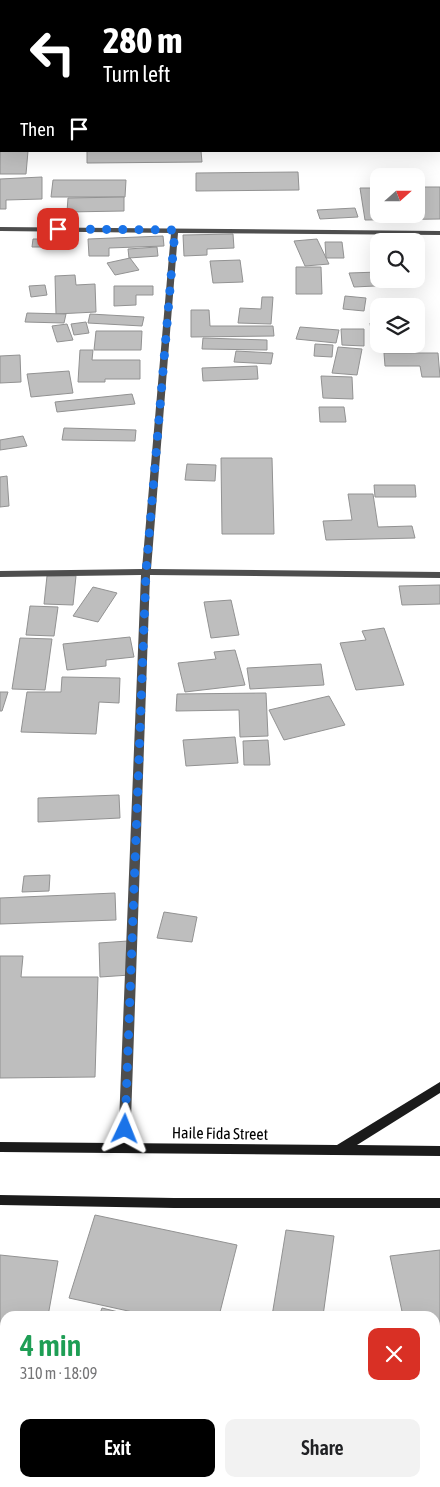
<!DOCTYPE html>
<meta charset="utf-8">
<style>
:root{--surface:#fff;--page:#f2f2f2;--text:#202124;--muted:#757577;--accent:#000}
body{margin:0;font-family:"Asap Condensed",sans-serif;background:var(--page);color:var(--text);height:100vh;display:flex;flex-direction:column;font-size:19px;white-space:nowrap}
*{box-sizing:border-box;margin:0}
p{font-size:16px;color:var(--muted)}
.icon{flex:none;width:28px;height:28px;fill:none;stroke:currentColor;stroke-width:2;stroke-linecap:round;stroke-linejoin:round}
.map{position:relative;flex:1;overflow:hidden}
.sheet{position:absolute;left:0px;top:1311px;width:440px;height:176px;display:flex;flex-direction:column;background:var(--surface);border-radius:15px 15px 0 0;box-shadow:0 5px 20px #0002}
.sheet>*{flex:none}
.top-card{position:absolute;left:0px;top:0px;width:440px;height:152px;box-shadow:0 5px 20px #0002;background:#000;color:#fff;overflow:hidden}
.needle{width:32px;rotate:69deg}
.controls{position:absolute;left:370px;top:168px;display:grid;gap:10px}
.controls a{display:grid;place-items:center;width:55px;height:55px;border-radius:10px;background:var(--surface);box-shadow:0 5px 20px #0002;font-size:25px}
.pin{position:absolute;display:grid;place-items:center;width:42px;height:42px;color:#fff;margin:-21px;border-radius:10px;box-shadow:0 2px 8px #0006}
.me{position:absolute;width:55px;margin:-28px;rotate:2deg;stroke-linejoin:round;filter:drop-shadow(0 0 4px #0008)}
.turn{display:flex;align-items:center;gap:18px;height:105px;padding:0 20px;font-size:22px}
.turn .icon{width:65px;height:65px;stroke-width:2.5}
.turn b{display:block;font-size:35px;line-height:42px}
.then{display:flex;align-items:center;height:48px;padding:0 20px;background:#0003;gap:10px;font-size:19px}
.round{display:grid;place-items:center;flex:none;width:52px;height:52px;border-radius:10px;background:var(--page)}
.headline{display:flex;align-items:center;justify-content:space-between;height:85px;padding:0 20px}
h1{font-size:30px;font-weight:600;line-height:38px;color:#1e9e55}
.action{display:flex;gap:10px;margin-top:auto;padding:10px 20px}
.action a{flex:1;height:58px;border-radius:10px;background:var(--accent);color:#fff;font-size:20px;font-weight:600;line-height:58px;text-align:center}
.action a+a{background:var(--page);color:var(--text)}
.map>svg:first-child{display:block}
</style>
<div class="map">
<svg width="440" height="1487" viewBox="0 0 440 1487">
<rect width="100%" height="100%" fill="#fff"/>
<!-- building -->
<g fill="#bebebe" stroke="#929292">
<polygon points="7,0 67,0 7,1"/>
<polygon points="1,86 1,151 28,151 26,174 0,174"/>
<polygon points="87,151 201,151 202,162 87,163"/>
<polygon points="298,172 299,190 196,191 196,173"/>
<polygon points="42,177 42,199 6,200 6,209 0,209 0,179"/>
<polygon points="53,180 126,180 125,197 51,197"/>
<polygon points="416,187 440,187 440,219 365,220 360,188 379,188 379,214 416,214"/>
<polygon points="124,197 124,211 67,212 68,198"/>
<polygon points="355,208 358,217 320,219 317,210"/>
<polygon points="233,234 234,248 207,249 207,255 184,256 183,235"/>
<polygon points="163,236 164,246 109,248 109,256 89,256 88,239"/>
<polygon points="33,239 57,239 56,247 32,247"/>
<polygon points="317,239 329,264 305,266 294,241"/>
<polygon points="325,242 342,242 344,258 326,258"/>
<polygon points="157,247 158,256 129,258 128,249"/>
<polygon points="130,258 139,270 115,275 107,263"/>
<polygon points="240,260 243,282 213,283 210,261"/>
<polygon points="296,267 321,267 322,294 296,294"/>
<polygon points="379,272 379,279 393,279 396,285 354,287 349,273"/>
<polygon points="75,275 76,285 95,284 96,312 56,314 55,276"/>
<polygon points="45,285 47,295 31,297 29,286"/>
<polygon points="114,286 153,286 153,295 136,295 136,305 114,306"/>
<polygon points="345,296 366,298 364,311 343,309"/>
<polygon points="262,297 273,297 271,324 238,323 240,308 261,309"/>
<polygon points="191,310 209,310 210,326 273,326 274,336 191,337"/>
<polygon points="27,313 66,314 64,323 25,322"/>
<polygon points="90,314 144,317 142,326 88,323"/>
<polygon points="86,322 89,333 74,335 71,324"/>
<polygon points="370,323 379,323 379,336 372,336"/>
<polygon points="67,324 73,340 57,342 52,326"/>
<polygon points="300,327 339,330 336,343 296,339"/>
<polygon points="341,329 364,329 364,346 342,345"/>
<polygon points="96,331 142,331 141,350 94,350"/>
<polygon points="416,334 422,335 420,348 397,345 398,344 416,344"/>
<polygon points="203,338 267,340 267,350 202,349"/>
<polygon points="315,344 333,345 332,357 314,356"/>
<polygon points="338,347 362,349 357,375 332,373"/>
<polygon points="80,350 93,350 92,360 140,360 140,379 105,379 105,382 78,382"/>
<polygon points="236,351 273,353 271,364 234,362"/>
<polygon points="384,353 438,353 440,377 422,377 420,366 385,366"/>
<polygon points="20,355 21,382 0,383 0,356"/>
<polygon points="257,366 258,379 203,381 202,368"/>
<polygon points="69,371 73,393 31,397 27,374"/>
<polygon points="321,376 352,377 353,399 323,398"/>
<polygon points="132,394 135,404 57,412 55,402"/>
<polygon points="319,407 344,407 346,422 320,422"/>
<polygon points="64,428 136,430 135,441 62,440"/>
<polygon points="23,436 27,446 0,450 0,440"/>
<polygon points="221,458 272,458 274,534 222,534"/>
<polygon points="187,464 216,465 215,481 185,480"/>
<polygon points="7,476 9,506 0,507 0,477"/>
<polygon points="374,485 415,485 416,497 375,497"/>
<polygon points="348,494 373,494 378,527 412,526 415,538 326,540 323,521 352,520"/>
<polygon points="47,576 76,576 73,605 44,604"/>
<polygon points="440,585 440,604 402,605 399,586"/>
<polygon points="93,587 117,593 98,622 73,616"/>
<polygon points="231,600 239,635 211,638 204,602"/>
<polygon points="30,606 58,607 54,636 26,635"/>
<polygon points="384,628 404,685 356,690 340,643 366,640 362,631"/>
<polygon points="130,637 134,657 106,660 106,666 67,670 63,644"/>
<polygon points="20,638 52,639 45,690 12,689"/>
<polygon points="235,650 245,685 185,692 178,663 216,659 214,652"/>
<polygon points="321,664 324,685 250,689 247,668"/>
<polygon points="62,677 120,678 119,703 99,702 96,734 21,732 27,692 61,692"/>
<polygon points="0,692 8,692 2,711 0,711"/>
<polygon points="266,693 268,736 240,737 239,710 176,711 177,694"/>
<polygon points="329,696 345,725 284,740 269,710"/>
<polygon points="235,737 238,763 186,766 183,740"/>
<polygon points="268,740 270,765 244,765 243,741"/>
<polygon points="119,795 120,818 38,822 38,798"/>
<polygon points="50,875 49,891 22,892 24,876"/>
<polygon points="115,893 116,920 0,924 0,898"/>
<polygon points="164,912 197,917 192,942 157,938"/>
<polygon points="128,941 130,975 100,977 99,943"/>
<polygon points="0,956 23,956 21,977 98,977 95,1077 0,1078"/>
<polygon points="95,1215 237,1245 219,1316 151,1316 69,1298"/>
<polygon points="286,1230 334,1236 323,1316 272,1316"/>
<polygon points="440,1250 440,1440 435,1417 435,1316 403,1316 390,1256"/>
<polygon points="0,1255 58,1261 48,1316 5,1316 5,1401 0,1400"/>
<polygon points="102,1308 135,1316 99,1316"/>
<polygon points="0,1419 5,1420 0,1448"/>
<polygon points="162,1482 236,1482 235,1487 181,1487"/>
<polygon points="308,1482 377,1482 377,1487 315,1487 307,1486"/>
</g>
<g fill="none" stroke-linecap="round" stroke-linejoin="round">
<!-- street -->
<g fill="#4e4e4e" fill-rule="evenodd">
<rect x="187" y="0" width="6" height="1"/>
<rect x="439" y="29" width="1" height="4"/>
<polygon points="0,227 440,231 440,235 178,233 151,569 440,572 440,578 150,575 130,1148 128,1152 124,1153 120,1152 118,1148 141,575 0,577 0,571 142,569 171,233 0,231"/>
</g>
<!-- secondary -->
<g fill="#1b1b1b" fill-rule="evenodd">
<polygon points="440,1082 440,1093 357,1145 440,1146 440,1156 0,1152 0,1142 337,1145"/>
<polygon points="0,1195 174,1198 440,1198 440,1208 174,1208 0,1205"/>
</g>
</g>
<g fill="none" stroke-linecap="round" stroke-linejoin="round">
<!-- route -->
<polyline stroke="#1a73e8" stroke-width="9" stroke-dasharray="0 16.2" points="58,229 175,230 146,572 125,1129"/>
</g>
<g text-anchor="middle" dominant-baseline="central" stroke-width="4.5" stroke-linejoin="round" paint-order="stroke">
<!-- near-street labels -->
<g font-size="16" fill="#000" stroke="#fff">
<text transform="translate(220 1133) rotate(1)">Haile Fida Street</text>
</g>
</g>
</svg>
<div class="controls">
<a><svg class="needle" viewBox="-14 -14 28 28"><path d="M0-13l5 13h-10z" fill="#e53935"/><path d="M0 13l5-13h-10z" fill="#757577"/></svg></a>
<a><svg class="icon" aria-label="search" viewBox="0 0 24 24"><circle cx="10" cy="10" r="6"/><path d="M15 15l6 6"/></svg></a>
<a><svg class="icon" aria-label="layers" viewBox="0 0 24 24"><path d="M12 4l9 5-9 5-9-5zM3 14l9 5 9-5"/></svg></a>
</div>
<div class="pin" style="left:58px;top:229px;background:#d93025"><svg class="icon" aria-label="arrive" viewBox="0 0 24 24"><path d="M6 21V4h12l-3 4 3 4H6"/></svg></div>
<svg class="me" style="left:125px;top:1129px" viewBox="-20 -20 40 40"><path d="M0-17L14 15 0 8-14 15z" fill="#1a73e8" stroke="#fff" stroke-width="4"/></svg>
<div class="top-card">
<div class="turn"><svg class="icon" aria-label="left" viewBox="0 0 24 24"><path d="M17 20v-9H6M10 6l-5 5 5 5"/></svg><div><b>280 m</b>Turn left</div></div>
<div class="then">Then<svg class="icon" aria-label="arrive" viewBox="0 0 24 24"><path d="M6 21V4h12l-3 4 3 4H6"/></svg></div>
</div>
<section class="sheet">
<div class="headline"><div><h1>4 min</h1><p>310 m · 18:09</p></div><a class="round" style="background:#d93025;color:#fff"><svg class="icon" aria-label="close" viewBox="0 0 24 24"><path d="M6 6l12 12M18 6L6 18"/></svg></a></div>
<div class="action"><a>Exit</a><a>Share</a></div>
</section>
</div>
